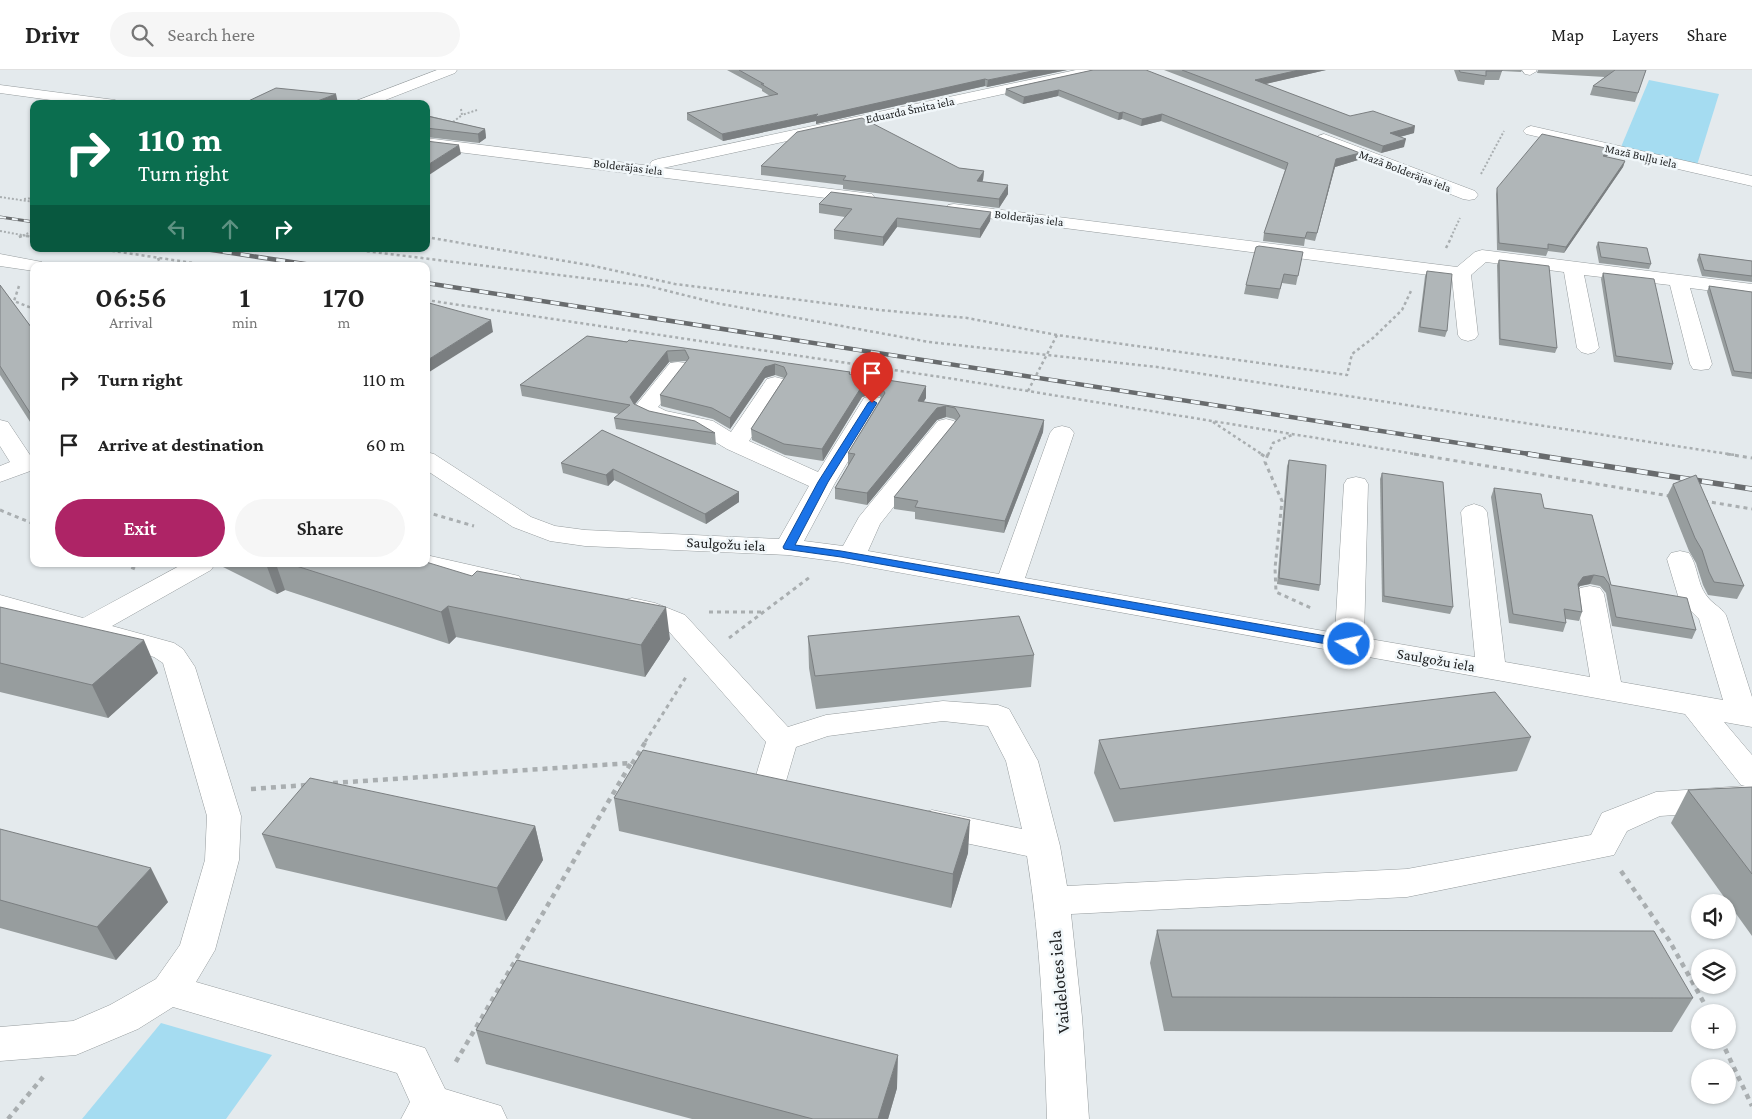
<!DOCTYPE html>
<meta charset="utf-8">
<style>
:root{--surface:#fff;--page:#f6f6f6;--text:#222;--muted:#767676;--line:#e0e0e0;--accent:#ae2466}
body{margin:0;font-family:"Crimson Pro",serif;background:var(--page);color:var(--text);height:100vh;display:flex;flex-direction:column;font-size:19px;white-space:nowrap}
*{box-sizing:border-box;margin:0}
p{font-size:16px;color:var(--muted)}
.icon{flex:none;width:28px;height:28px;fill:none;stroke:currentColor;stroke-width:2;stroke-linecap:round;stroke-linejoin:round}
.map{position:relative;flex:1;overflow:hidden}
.details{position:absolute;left:30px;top:192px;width:400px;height:305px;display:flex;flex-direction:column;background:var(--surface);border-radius:10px;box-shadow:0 1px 4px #0004}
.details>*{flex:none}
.banner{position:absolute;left:30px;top:30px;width:400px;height:152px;border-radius:10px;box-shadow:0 1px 4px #0004;background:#0b6e4f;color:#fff;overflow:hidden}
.fabs{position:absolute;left:1691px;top:824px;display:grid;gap:10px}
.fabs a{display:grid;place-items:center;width:45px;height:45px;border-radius:50%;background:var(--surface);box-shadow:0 1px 4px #0004;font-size:25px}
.pin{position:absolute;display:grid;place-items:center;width:42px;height:42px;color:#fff;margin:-51px -21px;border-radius:50% 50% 50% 0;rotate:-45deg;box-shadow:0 0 5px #0007}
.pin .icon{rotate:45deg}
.me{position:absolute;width:55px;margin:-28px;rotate:280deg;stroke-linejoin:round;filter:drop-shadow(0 0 4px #0008)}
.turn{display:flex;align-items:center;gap:18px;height:105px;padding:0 25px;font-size:22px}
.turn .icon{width:65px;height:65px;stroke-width:2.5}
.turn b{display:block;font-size:35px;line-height:42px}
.lanes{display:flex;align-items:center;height:48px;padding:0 25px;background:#0003;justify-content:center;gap:25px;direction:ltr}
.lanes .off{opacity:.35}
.eta{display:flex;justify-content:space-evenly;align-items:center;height:85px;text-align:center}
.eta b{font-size:30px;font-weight:600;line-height:35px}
.action{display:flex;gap:10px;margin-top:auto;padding:10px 25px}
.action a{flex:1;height:58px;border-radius:30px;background:var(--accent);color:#fff;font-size:20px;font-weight:600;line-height:58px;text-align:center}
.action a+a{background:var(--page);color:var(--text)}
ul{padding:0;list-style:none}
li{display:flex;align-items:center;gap:15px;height:65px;padding:0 25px}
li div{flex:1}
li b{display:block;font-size:19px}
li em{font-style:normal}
header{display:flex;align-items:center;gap:30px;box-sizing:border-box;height:70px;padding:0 25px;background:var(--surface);border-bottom:1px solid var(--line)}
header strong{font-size:24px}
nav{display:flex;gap:28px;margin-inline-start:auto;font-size:18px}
.search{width:350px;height:45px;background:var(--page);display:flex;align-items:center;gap:12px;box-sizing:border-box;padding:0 18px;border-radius:28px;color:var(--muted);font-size:19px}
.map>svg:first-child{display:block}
</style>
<header>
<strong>Drivr</strong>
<div class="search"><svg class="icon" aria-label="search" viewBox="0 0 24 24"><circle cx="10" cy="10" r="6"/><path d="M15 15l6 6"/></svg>Search here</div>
<nav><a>Map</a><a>Layers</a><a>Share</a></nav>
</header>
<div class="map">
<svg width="1752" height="1049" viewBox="0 0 1752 1049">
<rect width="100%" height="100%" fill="#e4eaed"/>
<!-- green -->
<g fill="#a5dcf1">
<polygon points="1649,10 1719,24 1697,95 1621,77"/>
<polygon points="161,953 272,985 226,1049 82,1049"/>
</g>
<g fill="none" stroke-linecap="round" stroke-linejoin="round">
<defs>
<g id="minor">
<polygon points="437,0 457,0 455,3 375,34 354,34 356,31"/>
<polygon points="1076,0 1102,0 1095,4 663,98 872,124 875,128 872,132 866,133 426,78 426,68 651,96 650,94 652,91 658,89"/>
<polygon points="1522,0 1536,0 1537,1 1530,5 1525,4"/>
<polygon points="0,15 115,30 122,34 80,34 0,23"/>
<polygon points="1531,56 1752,106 1752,116 1526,64 1523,61 1526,58"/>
<polygon points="1324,64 1475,121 1478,125 1475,129 1469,130 1463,129 1318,72 1316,69 1318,66"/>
<polygon points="954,134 1457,197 1475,182 1482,180 1752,214 1752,226 1690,218 1712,294 1709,299 1701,300 1693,299 1690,294 1670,215 1584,205 1599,278 1595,282 1588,284 1581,282 1577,278 1564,202 1486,192 1471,205 1478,265 1475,269 1468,271 1461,269 1458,265 1452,208 948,143 945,139 948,135"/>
<polygon points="0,184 42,192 44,196 34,196 34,201 0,196"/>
<path d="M678 292 686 293 689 298 658 337 666 341 713 351 731 362 767 309 775 307 783 309 786 314 749 371 818 402 864 328 872 326 880 328 883 333 835 413 804 471 843 476 859 447 938 351 946 349 954 351 958 356 880 454 868 481 999 504 1050 363 1054 358 1062 356 1070 358 1074 363 1025 508 1335 563 1344 414 1347 409 1356 407 1365 409 1368 414 1364 568 1475 587 1461 442 1465 437 1474 434 1483 437 1487 442 1505 592 1590 607 1576 524 1580 518 1590 516 1600 518 1604 524 1621 612 1723 630 1699 549 1679 529 1667 489 1671 483 1680 481 1689 483C1698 496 1697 513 1706 525 1711 533 1721 537 1726 545L1752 627V657L1724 652 1752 685V740L1660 746 1627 761 1614 785 1407 827 1071 844 1082 947 1089 1049H1047C1044 961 1041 873 1027 786L932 766 920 762 915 753 920 744 932 740 1022 759 1006 691 988 656 943 651 828 666 796 677 786 711 804 716 808 724 804 732 792 736 756 727 752 719 766 672 665 557 647 549 622 543 618 537 622 531 632 528 655 533 685 545 788 657 826 645 943 631 998 635 1009 639 1038 691 1060 776 1067 816 1407 799 1591 765 1602 743 1656 722 1745 716 1741 715 1685 644 841 492 788 485 585 476 550 471 513 457 426 400V382L434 384 531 447 555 456 585 460 779 469 809 416 727 379 697 361 651 351 636 344 633 339 670 293Z"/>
<polygon points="0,350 8,352 34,391 33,400 0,412 0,396 10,392 0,376"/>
<polygon points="426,485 519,506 523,512 519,518 509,520 417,499 413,494 426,494"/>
<polygon points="183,494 215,494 211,500 112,556 174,573 183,579 195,597 241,746 239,790 215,880 196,912 425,978 445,1019 501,1036 507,1049 401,1049 410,1032 397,1003 173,937 138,959 76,985 0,991 0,957 73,951 110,935 156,909 180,875 205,790 207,746 163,593 154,587 0,543 0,525 83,548"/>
</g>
</defs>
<!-- minor casing -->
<use href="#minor" stroke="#969c9e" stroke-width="1"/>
<!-- path-far3 -->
<g stroke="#a9aeb0" stroke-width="2" stroke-dasharray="2 2" stroke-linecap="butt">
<polyline points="461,39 462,45 477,40"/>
<polyline points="453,52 462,45"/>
<polyline points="1481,104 1504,61"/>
<polyline points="0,127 34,132"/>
<polyline points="24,129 34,128"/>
<polyline points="0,161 33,167"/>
<polyline points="19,167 34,161"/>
<polyline points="1451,167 1460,148"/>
</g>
<!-- path-far2 -->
<g stroke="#a9aeb0" stroke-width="2.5" stroke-dasharray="3 3" stroke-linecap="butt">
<polyline points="26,166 34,167"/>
<polyline points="19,167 22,166"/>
<polyline points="426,167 594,196 675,214 879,240 967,248 1057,265"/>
<polyline points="1446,178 1452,166"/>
<polyline points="100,179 213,196"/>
<polyline points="349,179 648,216 716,233 929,272 1157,297 1735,385"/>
<polyline points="158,188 161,196"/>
<polyline points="19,216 14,231 34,239"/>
<polyline points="426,230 954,309 1421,385"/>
<polyline points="1028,321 1057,265 1347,305 1352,284 1373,268 1402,240 1411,221"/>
<polyline points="1213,352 1263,385"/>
<polyline points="1268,385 1273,373 1292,365"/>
</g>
<!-- path-far1 -->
<g stroke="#a9aeb0" stroke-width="3" stroke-dasharray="4 4" stroke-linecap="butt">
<polyline points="1261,384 1267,388"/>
<polyline points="1268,384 1265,392 1282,431 1275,498 1276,522 1311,538"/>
<polyline points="1414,384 1670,426"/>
<polyline points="1727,384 1752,388"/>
<polyline points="1704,431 1752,439"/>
<polyline points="0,440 34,454"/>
<polyline points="426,442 474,456"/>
<polyline points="124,494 135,499"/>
<polyline points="709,542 762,542"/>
<polyline points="729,568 810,507"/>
<polyline points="645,672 686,607"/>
</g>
<!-- path -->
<g stroke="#a9aeb0" stroke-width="4.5" stroke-dasharray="5 5" stroke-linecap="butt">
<polyline points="632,694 646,671"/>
<polyline points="333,713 631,693 454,995"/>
<polyline points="251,719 307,715"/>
<polyline points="1621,801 1669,870 1709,942"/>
<polyline points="1721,970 1752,1036"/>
<polyline points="8,1049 43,1007"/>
</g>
<!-- minor -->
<use href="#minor" fill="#fff" fill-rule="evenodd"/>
<defs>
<polyline id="rail-far2" points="0,147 34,152"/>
<g id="rail-far1">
<polyline points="205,179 318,196"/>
<polyline points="426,213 1536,385"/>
</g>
<polyline id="rail" points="1528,384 1752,419"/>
</defs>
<!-- rail-far2 casing -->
<use href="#rail-far2" stroke="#686b6d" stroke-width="3"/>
<!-- rail-far1 casing -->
<use href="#rail-far1" stroke="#686b6d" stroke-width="4.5"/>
<!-- rail casing -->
<use href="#rail" stroke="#686b6d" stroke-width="5.5"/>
<!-- rail-far2 -->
<use href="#rail-far2" stroke="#f1f7fa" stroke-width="2" stroke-dasharray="6" stroke-linecap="butt"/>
<!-- rail-far1 -->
<use href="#rail-far1" stroke="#f1f7fa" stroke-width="3" stroke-dasharray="9" stroke-linecap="butt"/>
<!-- rail -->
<use href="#rail" stroke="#f1f7fa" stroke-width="4" stroke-dasharray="11" stroke-linecap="butt"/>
</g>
<!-- wall -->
<g fill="#979d9e">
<polygon points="727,0 1067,0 987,17 985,16 816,54 816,51 723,71 687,50 687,43 770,26 762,21 762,19"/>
<polygon points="1093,0 1360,83 1358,90 1335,97 1315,171 1305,169 1304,176 1263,171 1264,163 1285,100 1161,51 1141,56 1122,49 1118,50 1058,26 1023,34 1005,25 1006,19"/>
<polygon points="1164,0 1326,0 1265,14 1350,46 1414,63 1400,67 1404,77 1381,83"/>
<polygon points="1454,0 1522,0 1521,2 1502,1 1499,10 1485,10 1484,15 1458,11"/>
<polygon points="1538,0 1646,0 1635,32 1590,25 1593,16 1605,7 1537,3"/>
<polygon points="426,45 485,59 486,68 479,73 426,67"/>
<polygon points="1610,79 1608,85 1606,87 1625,91 1623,97 1564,183 1548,181 1546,186 1497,180 1496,124 1497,118"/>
<polygon points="761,96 959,98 984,101 983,110 982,112 1008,124 999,138 843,119 843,115 761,105"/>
<polygon points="819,134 991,142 990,151 980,168 897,157 883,176 834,169 834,160 845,147 819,143"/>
<polygon points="1598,172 1651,194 1649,199 1599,193 1596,177"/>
<polygon points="1303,182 1296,215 1282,213 1278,229 1244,224 1246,215"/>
<polygon points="1699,184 1752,191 1752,212 1702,206 1697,190"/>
<polygon points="1499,190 1557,278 1555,283 1499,275 1497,195"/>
<polygon points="1427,201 1447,261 1445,267 1418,262 1425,206"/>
<polygon points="1603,203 1673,294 1671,300 1614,292 1601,209"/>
<polygon points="0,215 34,261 34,358 0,305"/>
<polygon points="1709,216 1752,222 1752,309 1732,306 1707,222"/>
<polygon points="587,266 850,302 850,305 926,316 926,328 923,332 1044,350 1043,362 1004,463 915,449 915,442 894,439 894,427 956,351 954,349 946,347 937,350 867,435 835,429 835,418 849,395 848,395 848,383 881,328 880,326 872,324 862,327 823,391 785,385 752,370 751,359 784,308 775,305 765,308 730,359 713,349 661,336 660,325 687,292 686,291 669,292 634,335 649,341 715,363 716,375 616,359 614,348 619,344 522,326 520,315"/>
<polygon points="602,360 739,422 739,432 706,454 614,410 608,416 563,403 561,393"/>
<polygon points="1289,390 1320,515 1319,521 1277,514 1287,396"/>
<polygon points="1382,403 1453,537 1450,544 1382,532 1380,409"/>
<polygon points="1673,414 1744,516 1737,529 1708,525 1703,515 1696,493 1689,481 1667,426"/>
<polygon points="1494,418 1544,438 1592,445 1611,515 1696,560 1692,569 1612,556 1606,523 1600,516 1590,514 1580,516 1579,517 1582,542 1579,551 1566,549 1566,553 1563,562 1509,553 1491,427"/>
<polygon points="217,494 426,494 670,569 645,607 456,567 449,574 285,520 277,524"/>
<polygon points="0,537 158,603 108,648 0,622"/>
<polygon points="808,566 1034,585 1031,617 816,639 809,598"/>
<polygon points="1531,667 1517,701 1114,752 1094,703 1099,670"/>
<polygon points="1752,717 1752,866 1671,753 1688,720"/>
<polygon points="614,728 968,783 951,838 619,761"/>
<polygon points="535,756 543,790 506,851 276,798 262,764"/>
<polygon points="0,759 168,832 116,890 0,858"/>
<polygon points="1157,860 1693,928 1672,962 1164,961 1150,893"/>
<polygon points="476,960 897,1018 888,1049 692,1049 486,994"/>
</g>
<!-- shaded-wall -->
<g fill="#7b7f81">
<polygon points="1037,0 1067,0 987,17 988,10"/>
<polygon points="1299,0 1326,0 1253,17 1255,10"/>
<polygon points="985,9 985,16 816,54 816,51 723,71 722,64"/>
<polygon points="1059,20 1058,26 1023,34 1024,27"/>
<polygon points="336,24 338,33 336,34 312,34 312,33"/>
<polygon points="1123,42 1122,49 1118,50 1119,43"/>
<polygon points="1162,44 1161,51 1141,56 1142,49"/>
<polygon points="1415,56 1414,63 1388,70 1390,63"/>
<polygon points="485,59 486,68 479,73 478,64"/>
<polygon points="1406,69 1404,77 1381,83 1383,76"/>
<polygon points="459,75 461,84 426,107 426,96"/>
<polygon points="1610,79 1608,85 1601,92 1603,86"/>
<polygon points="1360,83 1358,90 1335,97 1315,171 1336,89"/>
<polygon points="1625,91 1623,97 1564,183 1566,177"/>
<polygon points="984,101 983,110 976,120 977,111"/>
<polygon points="1008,115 1008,124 999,138 999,129"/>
<polygon points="991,142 990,151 980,168 980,159"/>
<polygon points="897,148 897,157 883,176 883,167"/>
<polygon points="491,250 493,262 426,304 426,291"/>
<polygon points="667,281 669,292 632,338 630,327"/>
<polygon points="775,294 775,305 765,308 730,359 730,348 765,297"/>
<polygon points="872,313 872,324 862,327 823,391 822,379 862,316"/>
<polygon points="926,316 926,328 917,343 918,331"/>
<polygon points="946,336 946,347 937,350 867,435 867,423 937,338"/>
<polygon points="1044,350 1043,362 1004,463 1005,451"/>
<polygon points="613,399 614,410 608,416 606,405"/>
<polygon points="739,422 739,432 706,454 705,444"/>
<polygon points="266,494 276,494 285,520 277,524"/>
<polygon points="1594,505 1590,514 1580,516 1574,523 1578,514 1583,507"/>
<polygon points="448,536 456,567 449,574 441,542"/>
<polygon points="666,537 670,569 645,607 641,575"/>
<polygon points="144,570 158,603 108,648 92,615"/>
<polygon points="970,750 968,783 951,838 953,804"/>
<polygon points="535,756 543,790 506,851 497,818"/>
<polygon points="151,798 168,832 116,890 97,857"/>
<polygon points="898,985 897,1018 888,1049 878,1049"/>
</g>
<!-- building -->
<g fill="#b0b6b8" stroke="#7b7f81">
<polygon points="739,0 1037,0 988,10 985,9 815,47 818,44 722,64 687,43 778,24 761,14 764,14"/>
<polygon points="1093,0 1146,0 1360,83 1336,89 1317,163 1307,162 1305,168 1264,163 1288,93 1162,44 1142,49 1123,42 1119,43 1059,20 1024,27 1006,19"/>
<polygon points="1182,0 1299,0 1255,10 1350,46 1373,41 1415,56 1390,63 1406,69 1383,76"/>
<polygon points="1459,0 1502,0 1502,1 1486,1 1486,6 1460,2"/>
<polygon points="1615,0 1646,0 1638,23 1593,16"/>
<polygon points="276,18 336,24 312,33 318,34 242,34"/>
<polygon points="426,45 427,46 485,59 478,64 426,58"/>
<polygon points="862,48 959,98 984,101 977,111 1008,115 999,129 843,110 846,106 761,96 797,62"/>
<polygon points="1542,64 1610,79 1603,86 1625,91 1566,177 1548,174 1548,179 1499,173 1497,118"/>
<polygon points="426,71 459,75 426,96"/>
<polygon points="831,122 991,142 980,159 897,148 883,167 834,160 852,139 819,134"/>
<polygon points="1598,172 1647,178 1651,194 1601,187"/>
<polygon points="1259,176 1303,182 1298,206 1284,204 1280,219 1246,215 1256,177"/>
<polygon points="1699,184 1752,191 1752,206 1704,200"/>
<polygon points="1499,190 1549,196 1557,278 1500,269"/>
<polygon points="1427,201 1452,204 1447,261 1420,257"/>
<polygon points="1603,203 1654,209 1673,294 1616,286"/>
<polygon points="0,215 34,261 34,349 0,296"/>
<polygon points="1709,216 1752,222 1752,303 1734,301"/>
<polygon points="429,233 491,250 426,291 426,234"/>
<polygon points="587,266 627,272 629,270 850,302 849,304 926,316 918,331 1044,350 1005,451 915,437 918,431 894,427 960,346 955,338 946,336 937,338 867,423 835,418 855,384 848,383 885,323 880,315 872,313 862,316 822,379 784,374 751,359 787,304 784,297 775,294 765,297 730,348 712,338 660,325 689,288 685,280 667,281 630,327 634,334 649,341 695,351 715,363 614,348 630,335 520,315"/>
<polygon points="602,360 739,422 705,444 613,399 606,405 561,393"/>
<polygon points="1289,390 1326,395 1320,515 1279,508"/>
<polygon points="1382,403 1443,412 1453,537 1384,526"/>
<polygon points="1696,405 1744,516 1714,512 1709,502 1702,480 1695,468 1673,414"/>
<polygon points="1494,418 1541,424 1544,438 1592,445 1611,515 1687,528 1696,560 1616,547 1609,514 1604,507 1594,505 1583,507 1578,514 1582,542 1564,539 1566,553 1513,544"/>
<polygon points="426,492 472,506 477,501 666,537 641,575 448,536 441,542 290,494 426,494"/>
<polygon points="0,537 144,570 92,615 0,593"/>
<polygon points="1019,546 1034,585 815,606 808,566"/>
<polygon points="1495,622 1531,667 1120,719 1099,670"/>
<polygon points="643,680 970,750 953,804 614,728"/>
<polygon points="310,708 535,756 497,818 262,764"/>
<polygon points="1752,717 1752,804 1688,720"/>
<polygon points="0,759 151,798 97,857 0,830"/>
<polygon points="1157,860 1654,861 1693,928 1172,927"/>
<polygon points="517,890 898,985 878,1049 813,1049 476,960"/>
</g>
<!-- route -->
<polygon fill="#1a73e8" stroke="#114b97" points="872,330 877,333 828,412 795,475 841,481 1349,570 1355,574 1349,578 841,487 784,479 783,477 818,412 868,333"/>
<g text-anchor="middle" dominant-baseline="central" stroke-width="5" stroke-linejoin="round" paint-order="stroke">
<!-- far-street labels -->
<g font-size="12" fill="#212324" stroke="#f1f7fa">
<text transform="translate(910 40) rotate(-12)">Eduarda Šmita iela</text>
<text transform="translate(1641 86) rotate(13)">Mazā Buļļu iela</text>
<text transform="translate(628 97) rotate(7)">Bolderājas iela</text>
<text transform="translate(1405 101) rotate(21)">Mazā Bolderājas iela</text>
<text transform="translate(1029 148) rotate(7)">Bolderājas iela</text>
</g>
<!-- street labels -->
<g font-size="15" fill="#212324" stroke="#f1f7fa">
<text transform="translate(726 474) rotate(3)">Saulgožu iela</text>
<text transform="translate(1436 590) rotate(10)">Saulgožu iela</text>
</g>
<!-- near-street labels -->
<g font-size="18" fill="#212324" stroke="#f1f7fa">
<text transform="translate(1059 912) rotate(-95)">Vaidelotes iela</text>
</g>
</g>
</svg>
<div class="fabs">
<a><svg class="icon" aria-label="sound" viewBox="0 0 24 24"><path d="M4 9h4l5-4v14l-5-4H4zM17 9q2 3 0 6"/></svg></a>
<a><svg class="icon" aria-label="layers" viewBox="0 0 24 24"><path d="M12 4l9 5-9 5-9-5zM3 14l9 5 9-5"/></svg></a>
<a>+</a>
<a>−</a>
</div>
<div class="pin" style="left:872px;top:333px;background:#d93025"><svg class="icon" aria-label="arrive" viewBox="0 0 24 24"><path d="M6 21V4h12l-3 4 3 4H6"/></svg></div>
<svg class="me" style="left:1349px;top:574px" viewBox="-20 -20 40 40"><circle r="17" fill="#1a73e8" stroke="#fff" stroke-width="3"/><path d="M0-11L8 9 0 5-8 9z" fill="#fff"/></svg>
<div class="banner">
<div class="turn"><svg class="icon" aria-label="right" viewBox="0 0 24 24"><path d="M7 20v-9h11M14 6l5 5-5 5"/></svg><div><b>110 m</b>Turn right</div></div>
<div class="lanes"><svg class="icon off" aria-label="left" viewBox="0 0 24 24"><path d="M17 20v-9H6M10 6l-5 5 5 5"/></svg><svg class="icon off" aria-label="ahead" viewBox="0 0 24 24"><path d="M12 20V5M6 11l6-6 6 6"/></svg><svg class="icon" aria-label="right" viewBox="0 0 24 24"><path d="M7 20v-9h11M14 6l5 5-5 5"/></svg></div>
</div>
<section class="details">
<div class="eta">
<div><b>06:56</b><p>Arrival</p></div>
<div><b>1</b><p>min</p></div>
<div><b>170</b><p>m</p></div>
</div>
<ul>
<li><svg class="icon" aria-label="right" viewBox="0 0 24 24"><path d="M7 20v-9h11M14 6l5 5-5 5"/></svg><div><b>Turn right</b></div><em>110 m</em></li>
<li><svg class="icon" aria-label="arrive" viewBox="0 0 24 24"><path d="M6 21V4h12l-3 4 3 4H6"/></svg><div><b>Arrive at destination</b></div><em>60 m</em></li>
</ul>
<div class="action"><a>Exit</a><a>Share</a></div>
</section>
</div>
